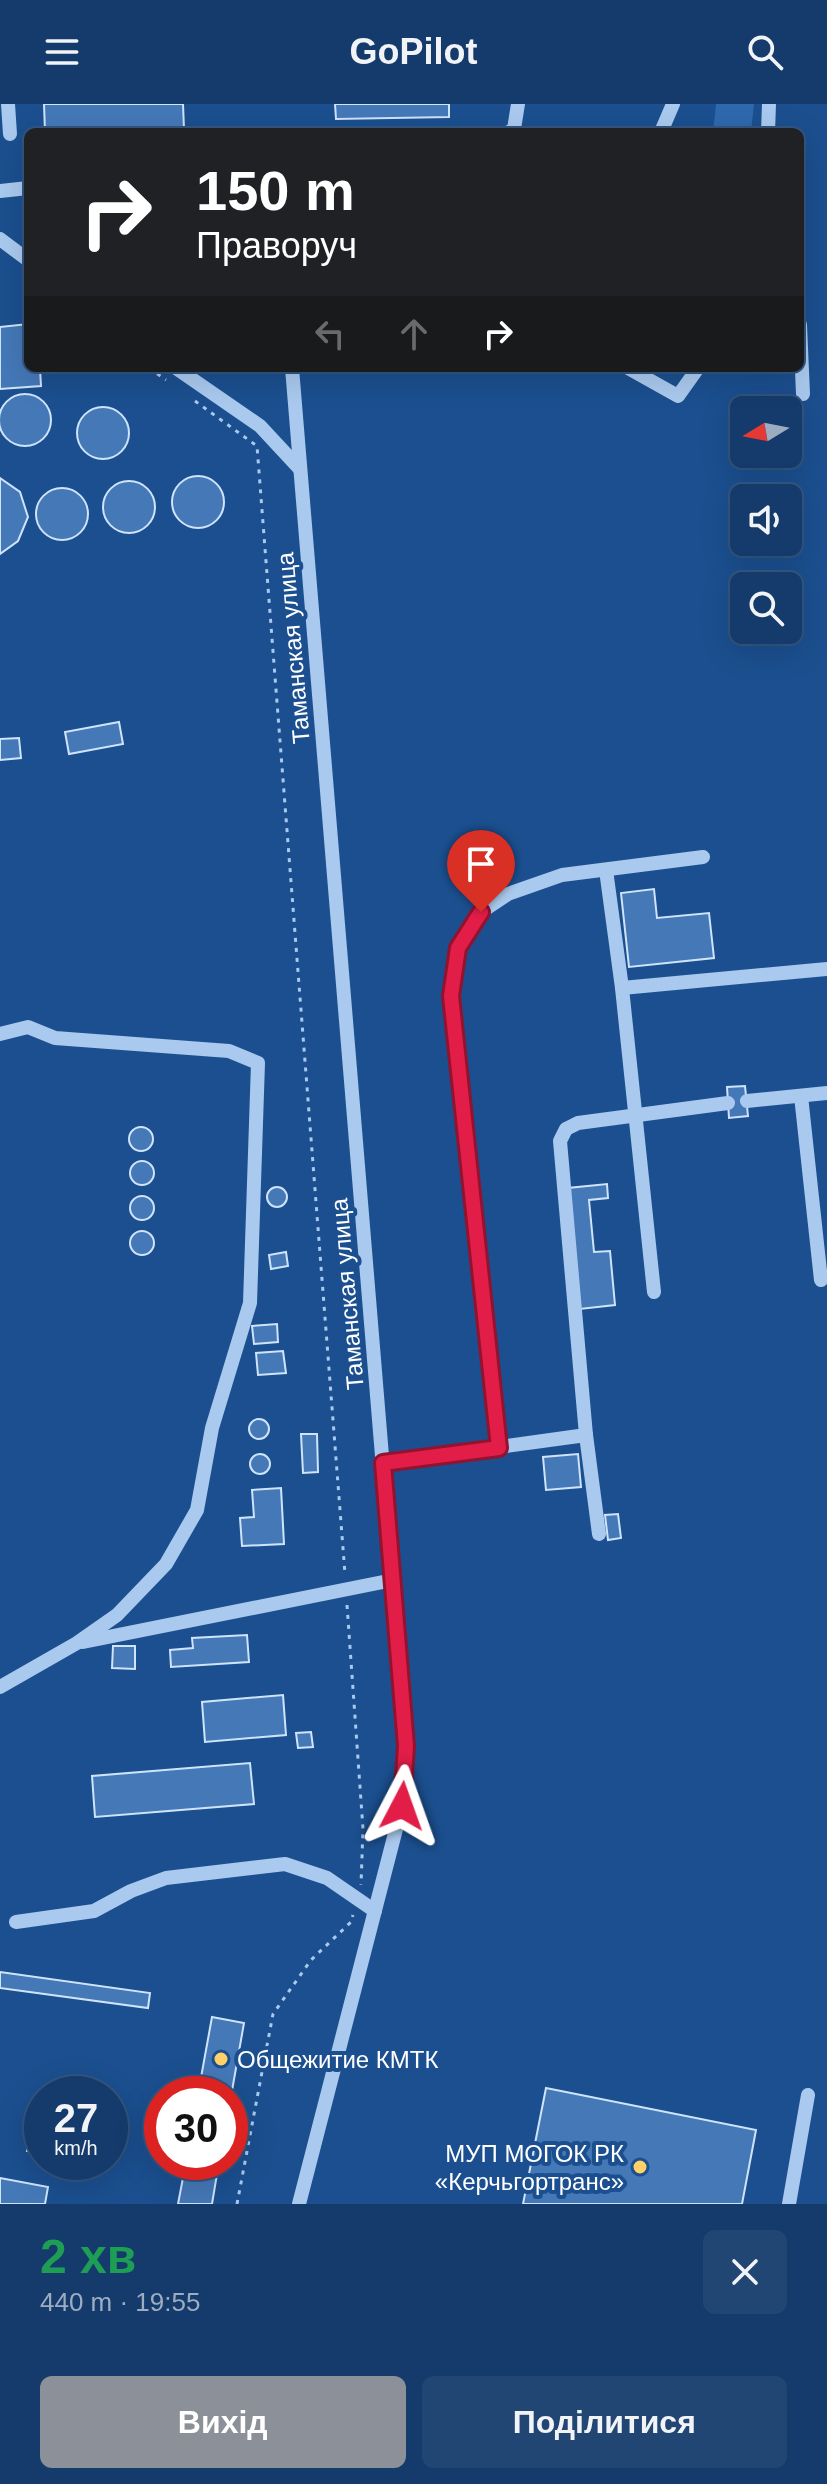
<!DOCTYPE html>
<html lang="uk">
<meta charset="utf-8">
<style>
:root{--surface:#143b6b;--page:#214673;--text:#f1f3f6;--muted:#9dadc1;--line:#33557e;--accent:#8c9099}
body{margin:0;font-family:Helvetica,sans-serif;background:var(--page);color:var(--text);height:100vh;display:flex;flex-direction:column;font-size:30px;white-space:nowrap}
*{box-sizing:border-box;margin:0}
p{font-size:26px;color:var(--muted)}
.icon{flex:none;width:44px;height:44px;fill:none;stroke:currentColor;stroke-width:2;stroke-linecap:round;stroke-linejoin:round}
.map{position:relative;height:2100px;overflow:hidden}
.drawer{display:flex;flex-direction:column;background:var(--surface);flex:1}
.drawer>*{flex:none}
.hud{position:absolute;left:24px;top:24px;width:780px;height:244px;border-radius:12px;box-shadow:0 8px 32px #0002,0 0 0 2px var(--line);background:#202124;color:#fff;overflow:hidden}
.needle{width:52px;rotate:260deg}
.fabs{position:absolute;left:730px;top:292px;display:grid;gap:16px}
.fabs a{display:grid;place-items:center;width:72px;height:72px;border-radius:12px;background:var(--surface);box-shadow:0 8px 32px #0002,0 0 0 2px var(--line);font-size:40px}
.speed{position:absolute;left:24px;top:1972px;display:flex;gap:16px;font-size:40px;font-weight:700;text-align:center}
.speed>*{display:grid;place-content:center;width:104px;height:104px;border-radius:50%;background:var(--surface);box-shadow:0 8px 32px #0002,0 0 0 2px var(--line);line-height:1}
.speed small{font-size:20px;font-weight:400}
.speed .limit{border:12px solid #d22;background:#fff;color:#111}
.pin{position:absolute;display:grid;place-items:center;width:68px;height:68px;color:#fff;margin:-82px -34px;border-radius:50% 50% 50% 0;rotate:-45deg;box-shadow:0 0 8px #0007}
.pin .icon{rotate:45deg}
.me{position:absolute;width:88px;margin:-44px;rotate:4deg;stroke-linejoin:round;filter:drop-shadow(0 0 6px #0008)}
.turn{display:flex;align-items:center;gap:28px;height:168px;padding:0 40px;font-size:36px}
.turn .icon{width:104px;height:104px;stroke-width:2.5}
.turn b{display:block;font-size:56px;line-height:68px}
.lanes{display:flex;align-items:center;height:76px;padding:0 40px;background:#0003;justify-content:center;gap:40px;direction:ltr}
.lanes .off{opacity:.35}
.round{display:grid;place-items:center;flex:none;width:84px;height:84px;border-radius:12px;background:var(--page)}
.overview{display:flex;align-items:center;justify-content:space-between;height:136px;padding:0 40px}
h1{font-size:48px;font-weight:700;line-height:60px;color:#1e9e55}
.cta{display:flex;gap:16px;margin-top:auto;padding:16px 40px}
.cta a{flex:1;height:92px;border-radius:12px;background:var(--accent);color:#fff;font-size:32px;font-weight:700;line-height:92px;text-align:center}
.cta a+a{background:var(--page);color:var(--text)}
header{display:flex;justify-content:space-between;align-items:center;height:104px;padding:0 40px;background:var(--surface);font-size:36px;font-weight:700}
.map>svg:first-child{display:block}
</style>
<header><svg class="icon" aria-label="menu" viewBox="0 0 24 24"><path d="M4 6h16M4 12h16M4 18h16"/></svg>GoPilot<svg class="icon" aria-label="search" viewBox="0 0 24 24"><circle cx="10" cy="10" r="6"/><path d="M15 15l6 6"/></svg></header>
<div class="map">
<svg width="827" height="2100" viewBox="0 0 827 2100">
<rect width="100%" height="100%" fill="#1b4f8f"/>
<!-- green -->
<polygon fill="#2e69ad" points="716,0 754,0 751,28 713,28"/>
<!-- building -->
<g fill="#4478b7" stroke="#cfe3fa" stroke-width="2">
<polygon points="44,0 183,0 184,25 45,28"/>
<polygon points="335,0 449,0 449,13 336,15"/>
<polygon points="28,220 28,264 40,264 41,282 0,285 0,223"/>
<circle cx="25" cy="316" r="26"/>
<circle cx="103" cy="329" r="26"/>
<circle cx="198" cy="398" r="26"/>
<polygon points="0,374 20,388 28,413 18,437 0,450"/>
<circle cx="129" cy="403" r="26"/>
<circle cx="62" cy="410" r="26"/>
<polygon points="119,618 123,640 69,650 65,628"/>
<polygon points="19,634 21,654 0,656 0,635"/>
<polygon points="654,785 657,814 709,809 714,854 629,863 621,789"/>
<polygon points="745,982 748,1012 729,1014 727,983"/>
<circle cx="141" cy="1035" r="12"/>
<circle cx="142" cy="1069" r="12"/>
<polygon points="607,1080 608,1094 589,1096 594,1148 610,1147 615,1201 580,1205 568,1084"/>
<circle cx="277" cy="1093" r="10"/>
<circle cx="142" cy="1104" r="12"/>
<circle cx="142" cy="1139" r="12"/>
<polygon points="286,1148 288,1162 271,1165 269,1151"/>
<polygon points="277,1220 278,1238 254,1240 252,1222"/>
<polygon points="283,1247 286,1269 258,1271 256,1249"/>
<circle cx="259" cy="1325" r="10"/>
<polygon points="301,1330 317,1330 318,1368 303,1369"/>
<polygon points="578,1350 581,1383 546,1386 543,1353"/>
<circle cx="260" cy="1360" r="10"/>
<polygon points="281,1384 284,1440 242,1442 240,1414 254,1413 252,1386"/>
<polygon points="618,1410 621,1434 608,1436 605,1411"/>
<polygon points="247,1531 249,1558 171,1563 170,1546 193,1544 192,1534"/>
<polygon points="113,1542 135,1542 135,1565 112,1564"/>
<polygon points="283,1591 286,1631 205,1638 202,1598"/>
<polygon points="311,1628 313,1643 298,1644 296,1629"/>
<polygon points="250,1659 254,1700 95,1713 92,1672"/>
<polygon points="0,1868 150,1889 148,1904 0,1884"/>
<polygon points="212,1913 244,1919 230,1998 230,1990 198,1990"/>
<polygon points="546,1984 756,2026 742,2100 523,2100"/>
<polygon points="29,2033 42,2035 42,2050 27,2047"/>
<polygon points="186,2058 219,2058 212,2100 178,2100"/>
<polygon points="0,2074 48,2083 45,2100 0,2100"/>
</g>
<g fill="none" stroke-linecap="round" stroke-linejoin="round">
<!-- path -->
<g stroke="#a9c9ee" stroke-width="3" stroke-dasharray="4 6" stroke-linecap="butt">
<polyline points="149,264 166,276"/>
<polyline points="195,297 257,342 345,1470"/>
<polyline points="347,1501 363,1725 361,1781"/>
<polyline points="237,2100 273,1910 311,1856 351,1818 353,1811"/>
</g>
<!-- minor -->
<g stroke="#a9c9ee" stroke-width="14">
<polyline points="8,0 10,30"/>
<polyline points="509,28 514,25 518,0"/>
<polyline points="661,28 673,0"/>
<polyline points="768,28 769,0"/>
<polyline points="0,87 28,84"/>
<polyline points="0,135 28,156"/>
<polyline points="800,221 803,290"/>
<polyline points="176,264 260,322 299,364"/>
<polyline points="292,264 406,1642 402,1702 299,2100"/>
<polyline points="628,264 678,292 698,264"/>
<polyline points="606,766 622,884 654,1188"/>
<polyline points="622,884 827,865"/>
<polyline points="0,930 28,923 55,934 229,947 258,959 250,1199 212,1324 197,1406 166,1460 117,1511 77,1539 0,1583"/>
<polyline points="801,992 821,1176"/>
<polyline points="747,997 827,989"/>
<polyline points="586,1331 599,1430"/>
<polyline points="499,1344 451,892 458,844 481,808 508,790 562,771 703,753"/>
<polyline points="383,1359 586,1331 560,1037 566,1025 578,1019 728,999"/>
<polyline points="83,1538 393,1476"/>
<polyline points="16,1818 94,1807 131,1787 166,1774 285,1760 327,1774 375,1807"/>
<polyline points="789,2100 808,1991"/>
</g>
</g>
<g fill="none" stroke-linecap="round" stroke-linejoin="round">
<defs>
<polyline id="route" points="402,1702 406,1642 383,1359 499,1344 451,892 458,844 481,808"/>
</defs>
<!-- route casing -->
<use href="#route" stroke="#92132f" stroke-width="20"/>
<!-- route -->
<use href="#route" stroke="#e11d48" stroke-width="14"/>
</g>
<!-- markers -->
<g fill="#ffd166" stroke="#1b4f8f" stroke-width="3">
<circle cx="221" cy="1955" r="8"/>
<circle cx="640" cy="2063" r="8"/>
</g>
<g text-anchor="middle" dominant-baseline="central" stroke-width="8" stroke-linejoin="round" paint-order="stroke">
<!-- street labels -->
<g font-size="24" fill="#fff" stroke="#1b4f8f">
<text transform="translate(293 544) rotate(-95)">Таманская улица</text>
<text transform="translate(347 1190) rotate(-95)">Таманская улица</text>
</g>
<!-- poi labels -->
<g font-size="24" fill="#fff" stroke="#1b4f8f" text-anchor="start">
<text x="237" y="1955">Общежитие КМТК</text>
<text x="624" y="2049" text-anchor="end">МУП МОГОК РК<tspan x="624" dy="28">«Керчьгортранс»</tspan></text>
</g>
</g>
</svg>
<div class="fabs">
<a><svg class="needle" viewBox="-14 -14 28 28"><path d="M0-13l5 13h-10z" fill="#e53935"/><path d="M0 13l5-13h-10z" fill="#9dadc1"/></svg></a>
<a><svg class="icon" aria-label="sound" viewBox="0 0 24 24"><path d="M4 9h4l5-4v14l-5-4H4zM17 9q2 3 0 6"/></svg></a>
<a><svg class="icon" aria-label="search" viewBox="0 0 24 24"><circle cx="10" cy="10" r="6"/><path d="M15 15l6 6"/></svg></a>
</div>
<div class="speed"><div>27<small>km/h</small></div><div class="limit">30</div></div>
<div class="pin" style="left:481px;top:808px;background:#d93025"><svg class="icon" aria-label="arrive" viewBox="0 0 24 24"><path d="M6 21V4h12l-3 4 3 4H6"/></svg></div>
<svg class="me" style="left:402px;top:1702px" viewBox="-20 -20 40 40"><path d="M0-17L14 15 0 8-14 15z" fill="#e11d48" stroke="#fff" stroke-width="4"/></svg>
<div class="hud">
<div class="turn"><svg class="icon" aria-label="right" viewBox="0 0 24 24"><path d="M7 20v-9h11M14 6l5 5-5 5"/></svg><div><b>150 m</b>Праворуч</div></div>
<div class="lanes"><svg class="icon off" aria-label="left" viewBox="0 0 24 24"><path d="M17 20v-9H6M10 6l-5 5 5 5"/></svg><svg class="icon off" aria-label="ahead" viewBox="0 0 24 24"><path d="M12 20V5M6 11l6-6 6 6"/></svg><svg class="icon" aria-label="right" viewBox="0 0 24 24"><path d="M7 20v-9h11M14 6l5 5-5 5"/></svg></div>
</div>
</div>
<section class="drawer">
<div class="overview"><div><h1>2 хв</h1><p>440 m · 19:55</p></div><a class="round"><svg class="icon" aria-label="close" viewBox="0 0 24 24"><path d="M6 6l12 12M18 6L6 18"/></svg></a></div>
<div class="cta"><a>Вихід</a><a>Поділитися</a></div>
</section>
